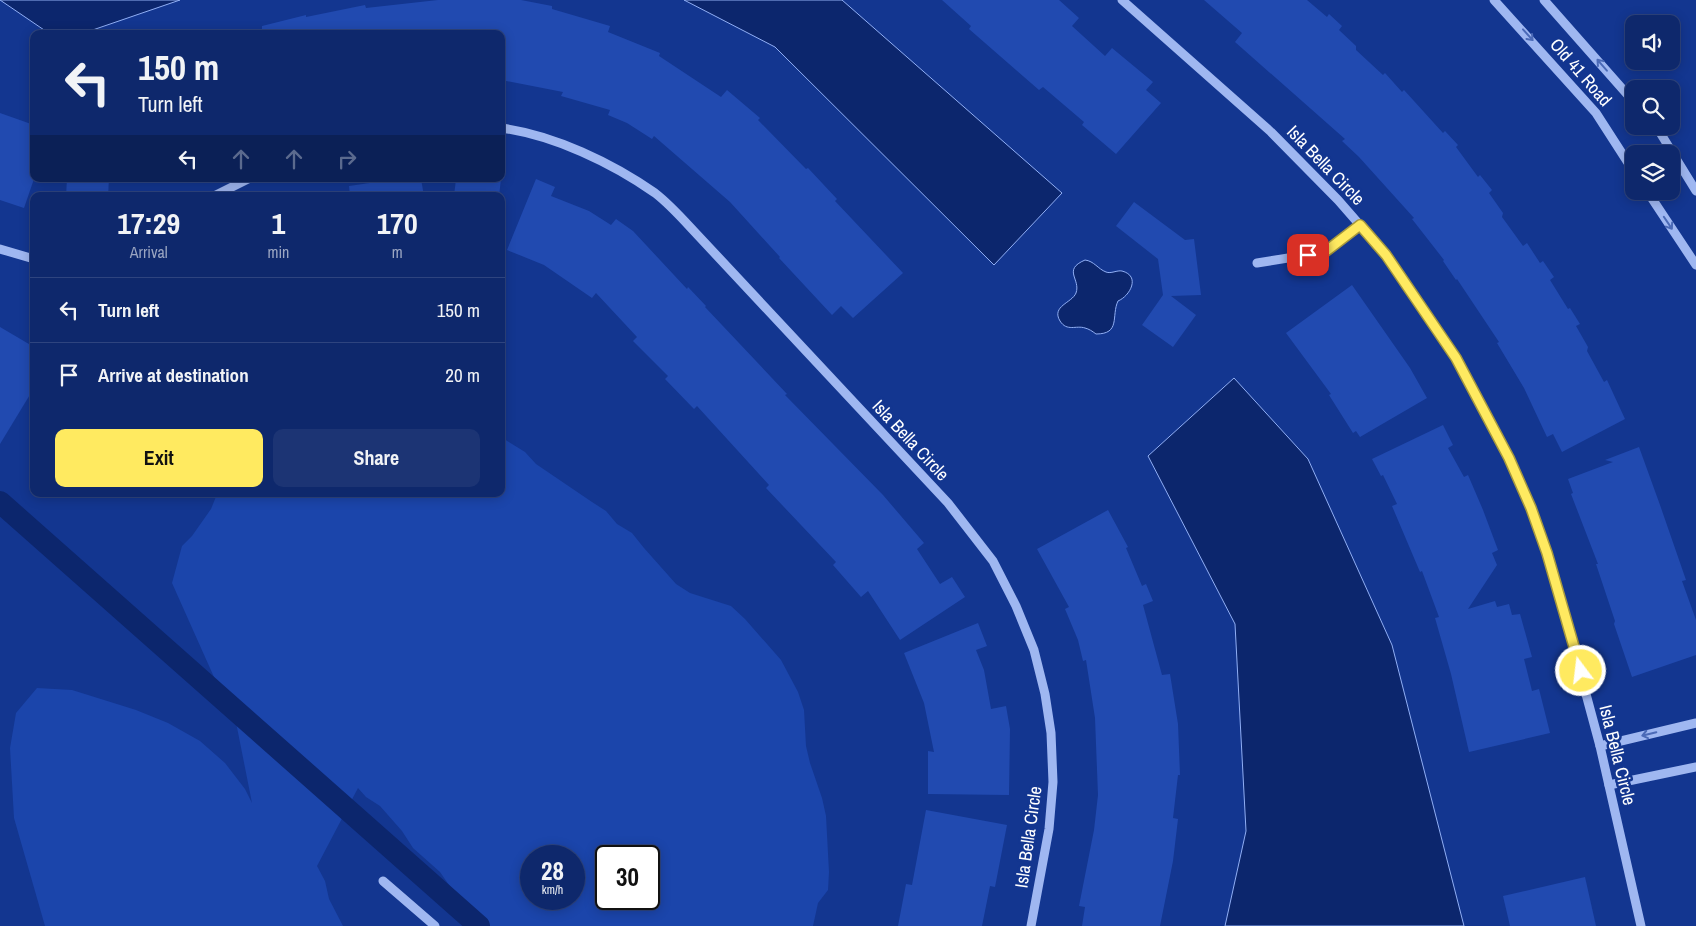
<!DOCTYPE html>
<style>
:root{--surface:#0e286c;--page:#1c3474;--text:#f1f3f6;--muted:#9ba6c2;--line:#2e447f;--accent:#ffea60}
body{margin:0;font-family:"Archivo Narrow",sans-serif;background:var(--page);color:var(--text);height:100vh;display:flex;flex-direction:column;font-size:19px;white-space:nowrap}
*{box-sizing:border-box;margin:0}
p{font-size:16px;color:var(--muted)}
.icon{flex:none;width:28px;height:28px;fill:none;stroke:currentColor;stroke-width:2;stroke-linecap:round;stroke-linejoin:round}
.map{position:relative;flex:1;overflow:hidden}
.panel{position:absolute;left:30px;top:192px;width:475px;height:305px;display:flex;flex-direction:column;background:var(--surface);border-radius:10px;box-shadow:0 2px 12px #0003,0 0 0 1px var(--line)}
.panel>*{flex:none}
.hud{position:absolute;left:30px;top:30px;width:475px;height:152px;border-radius:10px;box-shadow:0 2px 12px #0003,0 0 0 1px var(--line);background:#0e286c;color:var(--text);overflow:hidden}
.tools{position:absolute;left:1625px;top:15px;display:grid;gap:10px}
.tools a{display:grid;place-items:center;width:55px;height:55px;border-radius:10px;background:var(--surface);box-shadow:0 2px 12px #0003,0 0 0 1px var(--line);font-size:25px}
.speed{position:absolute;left:520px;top:845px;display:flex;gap:10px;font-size:25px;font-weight:700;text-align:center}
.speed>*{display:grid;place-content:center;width:65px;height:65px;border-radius:50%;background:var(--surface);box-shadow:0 2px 12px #0003,0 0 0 1px var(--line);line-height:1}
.speed small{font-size:12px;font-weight:400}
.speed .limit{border:2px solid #111;border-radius:8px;background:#fff;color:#111}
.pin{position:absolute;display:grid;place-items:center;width:42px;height:42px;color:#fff;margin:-21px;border-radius:10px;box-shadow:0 2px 8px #0006}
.me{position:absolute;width:55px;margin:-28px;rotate:345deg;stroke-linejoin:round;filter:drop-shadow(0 0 4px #0008)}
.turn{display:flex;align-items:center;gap:18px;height:105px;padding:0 25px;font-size:22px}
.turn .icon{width:65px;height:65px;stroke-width:2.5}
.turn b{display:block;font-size:35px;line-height:42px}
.lanes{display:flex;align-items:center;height:48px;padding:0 25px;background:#0003;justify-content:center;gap:25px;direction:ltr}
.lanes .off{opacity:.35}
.eta{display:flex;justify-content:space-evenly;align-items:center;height:85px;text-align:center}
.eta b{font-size:30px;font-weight:800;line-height:35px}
.primary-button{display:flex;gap:10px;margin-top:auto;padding:10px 25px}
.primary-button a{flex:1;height:58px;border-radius:10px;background:var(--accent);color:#111;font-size:20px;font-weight:800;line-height:58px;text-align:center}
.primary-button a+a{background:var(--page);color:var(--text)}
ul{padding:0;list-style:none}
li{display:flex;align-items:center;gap:15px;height:65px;padding:0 25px;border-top:1px solid var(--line)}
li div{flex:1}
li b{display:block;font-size:19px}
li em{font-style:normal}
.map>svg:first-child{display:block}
</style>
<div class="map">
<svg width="1696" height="926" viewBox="0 0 1696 926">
<rect width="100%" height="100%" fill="#133690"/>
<!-- green -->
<path fill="#1b45ab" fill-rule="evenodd" d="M501 437 525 452 536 464 592 502 606 511 617 524 632 533 644 548 676 584 690 593 731 606 745 619 781 660 798 692 804 710 806 746 810 763 822 798 826 816 829 872 828 890 818 903 813 926H490L475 911 460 901 440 872 413 848 402 831 380 806 366 797 358 788 317 866 325 881 329 899 343 926H45L14 818 10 748 16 713 37 688 72 690 136 710 168 723 200 741 225 763 245 789 252 803 232 702 222 695 172 583 182 546 192 536 211 509 217 494H501ZM531 856H574V899H531ZM606 856H649V899H606Z"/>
<!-- water -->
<g fill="#0c266d" stroke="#91aff5">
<polygon points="0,0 180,0 81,34 50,34"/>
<polygon points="684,0 842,0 1062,193 994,265 775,47"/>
<path d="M1085 260C1094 261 1098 269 1106 272 1111 274 1117 270 1122 271 1141 276 1130 296 1118 301 1111 316 1121 334 1096 334 1092 331 1089 329 1085 328 1076 325 1067 332 1060 321 1051 306 1072 303 1076 293 1081 279 1062 270 1085 260Z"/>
<polygon points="1234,378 1308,459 1392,645 1464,926 1225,926 1246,831 1235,624 1148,456"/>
</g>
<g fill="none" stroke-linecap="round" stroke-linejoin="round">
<!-- canal -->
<polyline stroke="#0c266d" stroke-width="22" points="0,502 479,926"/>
</g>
<!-- building -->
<g fill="#214ab0">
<polygon points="438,0 521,0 552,6 552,9 610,26 608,32 660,53 659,56 721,97 727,90 760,118 758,120 806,169 808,168 837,199 835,201 903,273 853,318 841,306 832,315 779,258 780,257 730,202 654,136 652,139 627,123 608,115 610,110 561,96 563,92 501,80 501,34 260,34 260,31 262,30 262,26 306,15 306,17 365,5 366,8"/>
<polygon points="942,0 1059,0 1079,18 1072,26 1105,56 1112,48 1153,82 1146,90 1161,103 1116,154 1082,125 1084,122 1043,87 1039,90 969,29 971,26"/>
<polygon points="1204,0 1307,0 1327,17 1329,14 1342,26 1339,30 1356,46 1356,50 1383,75 1385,73 1402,92 1404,90 1443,133 1445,131 1458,145 1456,147 1478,177 1480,175 1492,190 1489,193 1503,213 1502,217 1523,246 1527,243 1540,263 1543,261 1554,277 1550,280 1568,309 1570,308 1580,324 1576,326 1588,347 1587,351 1604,382 1607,380 1625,419 1562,452 1553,434 1547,437 1524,388 1497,343 1499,342 1457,279 1456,280 1443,261 1444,260 1412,219 1414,218 1359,157 1342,141 1345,139 1235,42 1242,33"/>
<polygon points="0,113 34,125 34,179 24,208 0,200"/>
<polygon points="67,179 109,179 108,196 66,196"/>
<polygon points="397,179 421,179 424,196 350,196 349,186"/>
<polygon points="456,179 501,179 499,196 454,196"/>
<polygon points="536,179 555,187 551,196 589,211 611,225 616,219 633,231 687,289 688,287 706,306 705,307 787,394 785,395 883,495 924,543 917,549 940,584 952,577 965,597 900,640 868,591 861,597 833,565 836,562 766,488 769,485 697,406 694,409 665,379 668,376 633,341 637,337 596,293 592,298 544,265 507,250"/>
<polygon points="1134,202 1185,240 1194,239 1201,295 1171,296 1196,315 1173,347 1142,325 1163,295 1158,259 1116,226"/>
<polygon points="1352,285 1410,368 1427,398 1360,437 1356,431 1353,433 1329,395 1331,394 1286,333"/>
<polygon points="0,327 34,347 34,388 0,444"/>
<polygon points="1443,425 1453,445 1448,448 1464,477 1468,475 1483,510 1498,550 1492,553 1497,565 1468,609 1495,601 1497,607 1509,604 1512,615 1520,614 1532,657 1524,659 1532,691 1539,689 1550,733 1469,752 1451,674 1435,618 1439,617 1422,571 1420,572 1392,506 1397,504 1383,475 1381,476 1372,459"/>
<polygon points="1639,447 1660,505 1686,580 1682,581 1696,620 1696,655 1632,677 1614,624 1615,621 1596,564 1598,564 1571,494 1573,493 1568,479 1613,462 1605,460"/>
<polygon points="1108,510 1128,547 1126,548 1142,586 1146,584 1153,601 1143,605 1162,675 1170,674 1178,724 1180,775 1178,775 1173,818 1178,819 1173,861 1160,926 1082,926 1085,907 1079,906 1094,830 1098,795 1095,718 1086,660 1083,661 1078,640 1065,609 1069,607 1037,549"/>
<polygon points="978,623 987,646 976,650 984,670 991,709 1006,706 1010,729 1009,795 928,794 928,751 934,752 924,703 904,653"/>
<polygon points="926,810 1007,825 995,887 990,886 982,926 898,926 906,884 912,885"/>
<polygon points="1585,877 1596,926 1510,926 1503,896"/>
</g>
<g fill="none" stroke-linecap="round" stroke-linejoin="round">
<!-- minor -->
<g stroke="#9fb7f1" stroke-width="9">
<polyline points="1122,0 1271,132 1338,200 1386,255 1456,358 1509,458 1531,508 1552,568 1600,746 1641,926"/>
<polyline points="1494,0 1596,113 1634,172"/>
<polyline points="1544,0 1634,102"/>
<polyline points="1656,126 1696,191"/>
<path d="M501 128C554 135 612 163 655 193 668 203 680 216 691 228L948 503 993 561 1016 606 1034 650 1045 694 1051 733 1053 782 1049 829 1031 926"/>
<polyline points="1647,191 1696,265"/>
<polyline points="214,196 248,179"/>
<polyline points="0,249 34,259"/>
<polyline points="1257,263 1325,252 1360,225"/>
<polyline points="1600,746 1696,723"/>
<polyline points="1609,785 1696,767"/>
<polyline points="383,881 435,926"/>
</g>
</g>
<!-- one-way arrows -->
<defs><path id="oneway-shaft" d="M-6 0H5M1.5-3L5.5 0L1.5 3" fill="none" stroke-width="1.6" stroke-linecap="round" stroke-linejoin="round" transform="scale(1.25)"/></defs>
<g stroke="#4b6ab7">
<use href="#oneway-shaft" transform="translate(1528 35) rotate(48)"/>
<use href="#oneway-shaft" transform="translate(1602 65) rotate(-131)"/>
<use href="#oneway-shaft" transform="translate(1668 223) rotate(56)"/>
<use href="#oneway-shaft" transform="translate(1649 734) rotate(167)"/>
</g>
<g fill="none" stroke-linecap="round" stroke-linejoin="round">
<defs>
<polyline id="route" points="1308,255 1325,252 1360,225 1386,255 1456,358 1509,458 1531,508 1547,553 1581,671"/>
</defs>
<!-- route casing -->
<use href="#route" stroke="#a6983e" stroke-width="12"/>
<!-- route -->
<use href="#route" stroke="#ffea60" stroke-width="9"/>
</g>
<g text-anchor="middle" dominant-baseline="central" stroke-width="5" stroke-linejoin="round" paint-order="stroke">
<!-- street labels -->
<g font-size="18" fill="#fff" stroke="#133690">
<text transform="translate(1581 72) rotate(49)">Old 41 Road</text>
<text transform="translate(1326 165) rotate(46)">Isla Bella Circle</text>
<text transform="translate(911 440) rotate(47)">Isla Bella Circle</text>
<text transform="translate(1618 755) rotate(76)">Isla Bella Circle</text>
<text transform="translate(1028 837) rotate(-82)">Isla Bella Circle</text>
</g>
</g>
</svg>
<div class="tools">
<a><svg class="icon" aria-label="sound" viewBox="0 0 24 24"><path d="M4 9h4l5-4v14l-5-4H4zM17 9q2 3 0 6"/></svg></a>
<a><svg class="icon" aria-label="search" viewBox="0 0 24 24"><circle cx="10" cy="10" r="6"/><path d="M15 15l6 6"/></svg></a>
<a><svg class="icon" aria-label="layers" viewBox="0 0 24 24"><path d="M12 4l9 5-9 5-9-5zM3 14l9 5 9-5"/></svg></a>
</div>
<div class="speed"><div>28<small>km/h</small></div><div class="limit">30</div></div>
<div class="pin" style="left:1308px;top:255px;background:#d93025"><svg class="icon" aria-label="arrive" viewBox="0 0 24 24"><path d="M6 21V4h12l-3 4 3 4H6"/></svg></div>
<svg class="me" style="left:1581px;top:671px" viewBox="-20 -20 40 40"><circle r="17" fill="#ffea60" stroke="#fff" stroke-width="3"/><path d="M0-11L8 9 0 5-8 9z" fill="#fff"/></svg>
<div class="hud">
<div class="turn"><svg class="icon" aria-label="left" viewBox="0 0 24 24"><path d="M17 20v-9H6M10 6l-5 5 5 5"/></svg><div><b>150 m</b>Turn left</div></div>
<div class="lanes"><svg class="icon" aria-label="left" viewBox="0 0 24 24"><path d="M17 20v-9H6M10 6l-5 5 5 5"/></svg><svg class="icon off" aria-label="ahead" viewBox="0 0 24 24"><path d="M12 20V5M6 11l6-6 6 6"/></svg><svg class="icon off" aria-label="ahead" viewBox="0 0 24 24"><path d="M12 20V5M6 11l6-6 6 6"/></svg><svg class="icon off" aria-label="right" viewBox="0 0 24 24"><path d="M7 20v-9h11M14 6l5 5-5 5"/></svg></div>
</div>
<section class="panel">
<div class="eta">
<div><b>17:29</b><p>Arrival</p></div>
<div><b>1</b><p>min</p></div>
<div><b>170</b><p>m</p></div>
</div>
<ul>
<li><svg class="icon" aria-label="left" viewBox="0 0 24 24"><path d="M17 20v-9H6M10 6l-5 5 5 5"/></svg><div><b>Turn left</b></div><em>150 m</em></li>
<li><svg class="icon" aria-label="arrive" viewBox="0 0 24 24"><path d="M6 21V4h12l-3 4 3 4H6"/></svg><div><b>Arrive at destination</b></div><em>20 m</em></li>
</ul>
<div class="primary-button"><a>Exit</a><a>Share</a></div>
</section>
</div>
